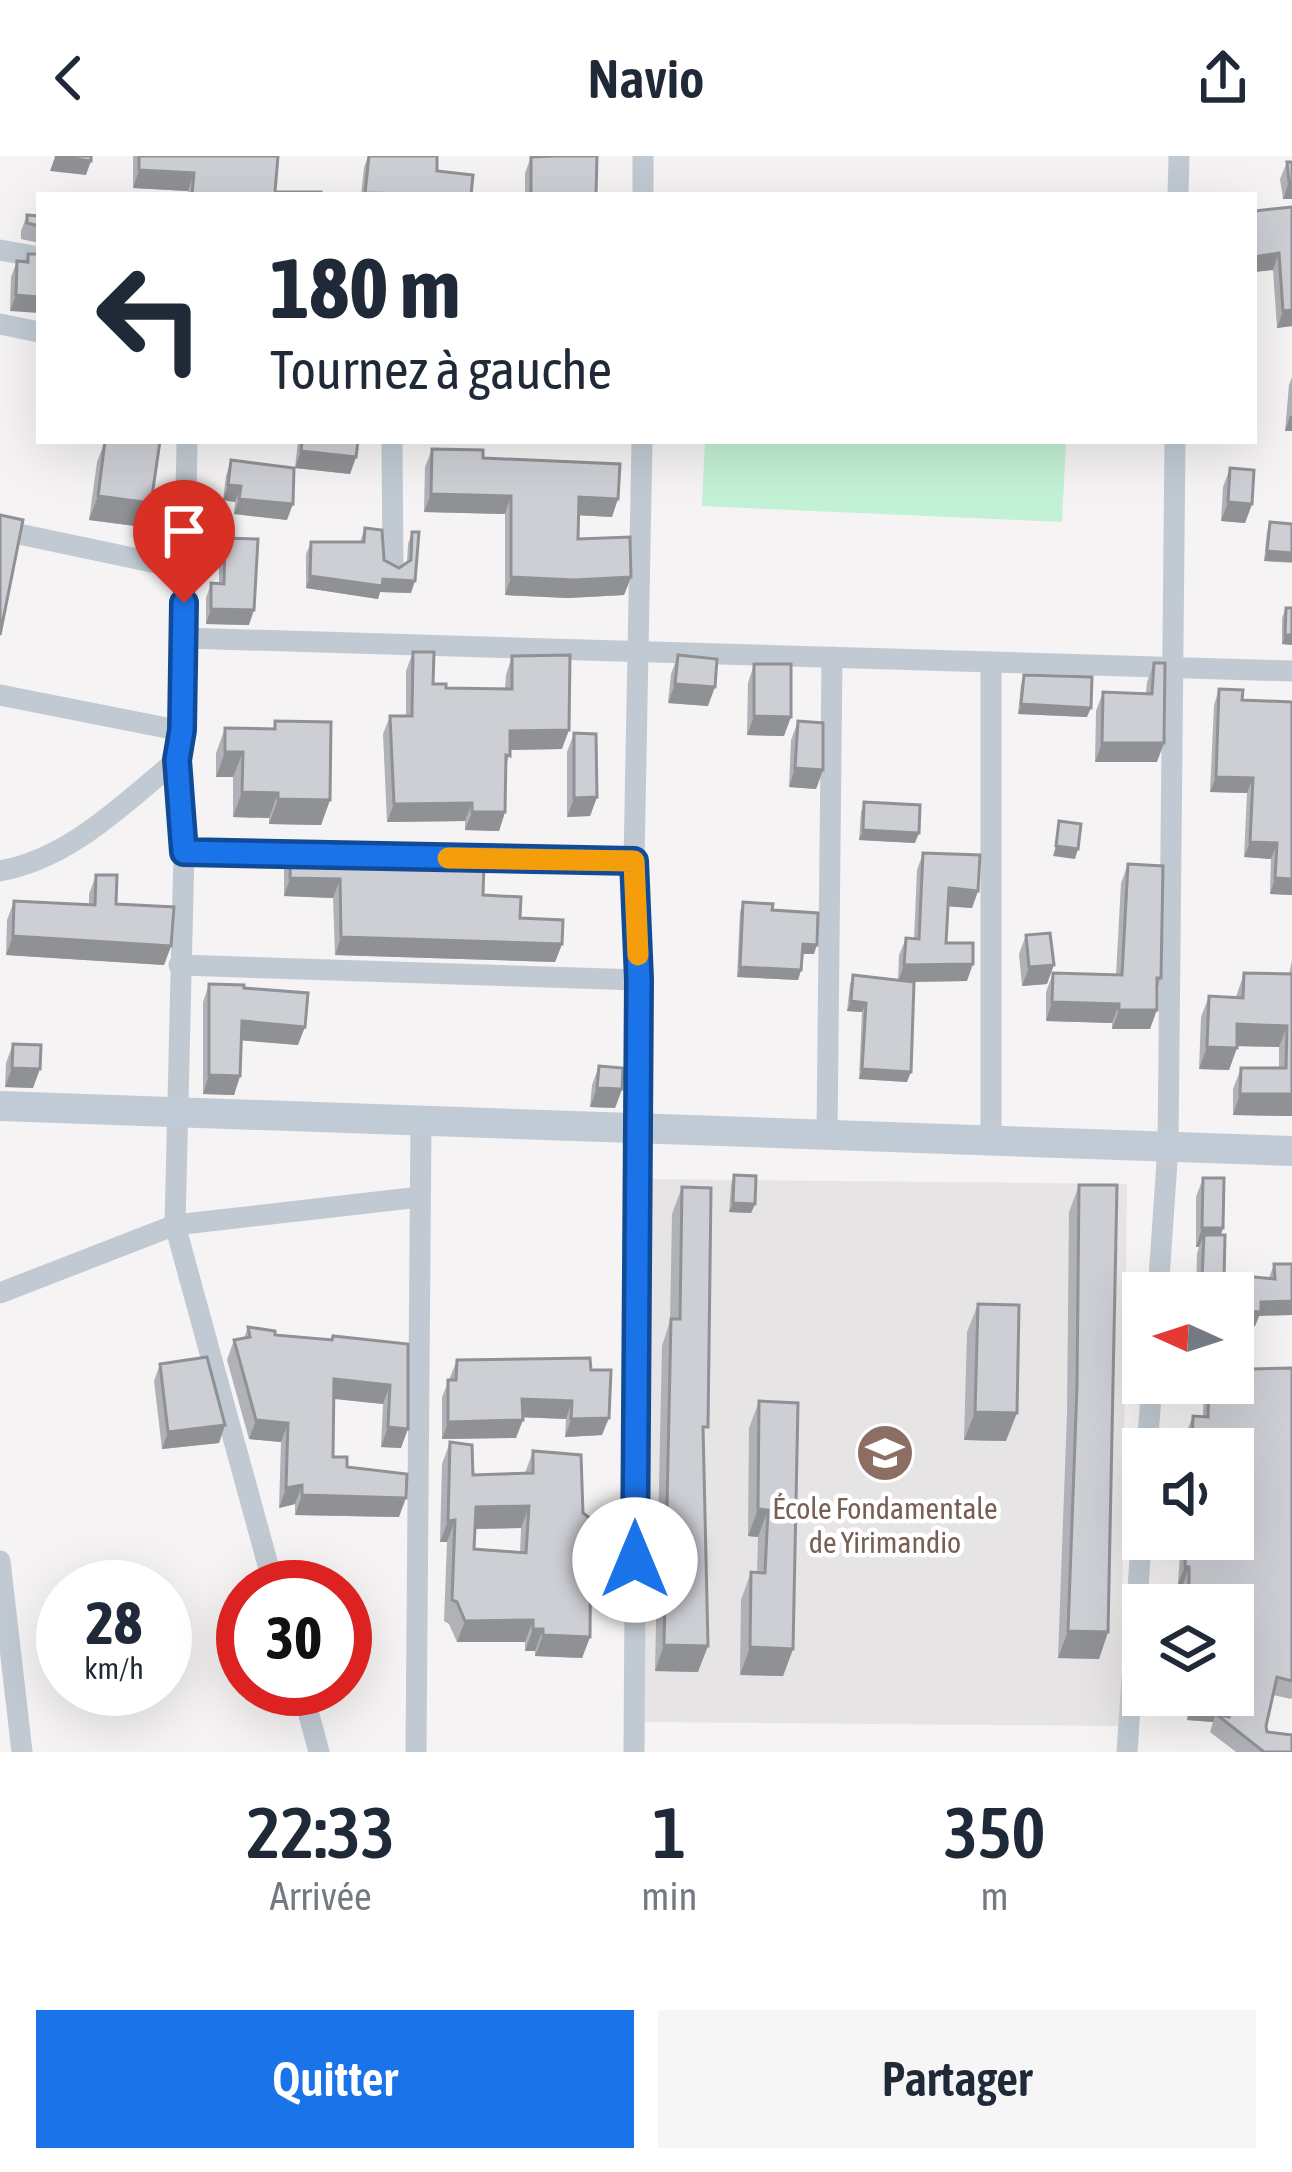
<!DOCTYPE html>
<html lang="fr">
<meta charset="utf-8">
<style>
:root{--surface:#fff;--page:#f6f6f7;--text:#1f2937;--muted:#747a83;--accent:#1a73e8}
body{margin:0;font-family:"Asap Condensed",sans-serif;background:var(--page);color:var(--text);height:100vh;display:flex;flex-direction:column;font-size:45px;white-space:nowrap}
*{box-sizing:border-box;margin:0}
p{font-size:39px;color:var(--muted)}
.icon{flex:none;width:66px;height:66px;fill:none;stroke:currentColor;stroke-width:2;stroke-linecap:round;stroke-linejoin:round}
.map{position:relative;height:1596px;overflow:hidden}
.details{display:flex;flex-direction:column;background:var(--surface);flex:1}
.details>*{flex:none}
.hud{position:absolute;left:36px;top:36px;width:1221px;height:252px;border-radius:0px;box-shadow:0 12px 48px #0002;background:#fff;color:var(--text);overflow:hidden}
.needle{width:78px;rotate:273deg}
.fabs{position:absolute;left:1122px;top:1116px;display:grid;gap:24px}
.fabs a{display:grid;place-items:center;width:132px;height:132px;border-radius:0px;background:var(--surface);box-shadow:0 12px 48px #0002;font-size:60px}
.speed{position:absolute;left:36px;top:1404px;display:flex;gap:24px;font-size:60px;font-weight:700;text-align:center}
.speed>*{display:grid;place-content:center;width:156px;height:156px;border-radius:50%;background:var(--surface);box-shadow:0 12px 48px #0002;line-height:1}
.speed small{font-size:30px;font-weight:400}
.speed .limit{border:18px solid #d22;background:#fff;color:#111}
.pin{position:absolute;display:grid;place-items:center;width:102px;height:102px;color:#fff;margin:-123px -51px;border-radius:50% 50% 50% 0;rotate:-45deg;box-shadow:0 0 12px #0007}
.pin .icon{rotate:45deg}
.me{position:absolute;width:132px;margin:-66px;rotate:0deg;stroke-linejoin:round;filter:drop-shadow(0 0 9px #0008)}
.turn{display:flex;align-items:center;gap:42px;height:252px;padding:0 36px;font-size:54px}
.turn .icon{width:156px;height:156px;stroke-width:2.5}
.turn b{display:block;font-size:84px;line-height:102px}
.eta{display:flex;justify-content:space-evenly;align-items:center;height:204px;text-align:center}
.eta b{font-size:72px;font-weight:600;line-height:84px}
.action{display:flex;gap:24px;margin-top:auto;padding:24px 36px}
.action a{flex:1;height:138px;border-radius:0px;background:var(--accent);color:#fff;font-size:48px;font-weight:600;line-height:138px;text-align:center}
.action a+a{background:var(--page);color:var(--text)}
header{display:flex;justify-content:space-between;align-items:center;height:156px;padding:0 36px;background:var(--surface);font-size:54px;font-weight:600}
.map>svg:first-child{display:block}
</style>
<header><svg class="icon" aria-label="back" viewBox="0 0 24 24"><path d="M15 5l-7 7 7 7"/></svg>Navio<svg class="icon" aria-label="share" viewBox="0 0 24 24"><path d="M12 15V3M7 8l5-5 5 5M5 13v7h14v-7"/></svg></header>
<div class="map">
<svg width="1292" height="1596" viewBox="0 0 1292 1596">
<rect width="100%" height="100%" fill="#f5f3f3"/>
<!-- education -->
<polygon fill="#e6e4e5" points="650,1023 1127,1028 1121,1570 644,1566"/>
<!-- green -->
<polygon fill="#c3f1d5" points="705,285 1066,285 1062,366 702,350"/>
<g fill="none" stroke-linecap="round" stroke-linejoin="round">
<!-- street -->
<g stroke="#c1cad2" stroke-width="21">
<polyline points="643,39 643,0"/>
<polyline points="1178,39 1179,0"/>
<polyline points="0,94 39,101"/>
<polyline points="0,168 39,176"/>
<polyline points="187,285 182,575 177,604 184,696 175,1069 274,1431"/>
<polyline points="392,285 393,410"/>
<polyline points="0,374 185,413"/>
<polyline points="184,482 1292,515"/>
<polyline points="991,506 991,985"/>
<polyline points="0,539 182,575"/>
<polyline points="184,696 634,705"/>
<path d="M0 715C71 702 123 648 177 604"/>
<polyline points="179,809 639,824"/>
<polyline points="827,979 832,501"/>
<polyline points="0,1137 175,1069 420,1041"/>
<polyline points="1158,1137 1168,991 1175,285"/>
<polyline points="1147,1293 1152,1227"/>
<polyline points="0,1405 22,1596"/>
<polyline points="302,1533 319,1596"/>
<polyline points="416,1596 421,965"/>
<polyline points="634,1596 639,824 634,705 642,285"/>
<polyline points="1127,1596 1143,1358"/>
</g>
<!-- secondary -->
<polyline stroke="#c1cbd6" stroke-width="30" points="0,950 1292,995"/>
</g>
<!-- wall -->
<g fill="#b0b2b7" fill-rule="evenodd">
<polygon points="133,0 278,0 275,36 321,39 188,39 188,35 133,32"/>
<polygon points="368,0 437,0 437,15 471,39 361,39 364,12"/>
<polygon points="550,0 597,0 596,39 525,39 525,17 531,1"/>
<polygon points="1287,6 1292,6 1292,43 1283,43 1280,23"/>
<polygon points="1292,51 1292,170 1277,172 1273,114 1254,116 1254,55"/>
<polygon points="27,59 39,60 39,87 21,83 21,75"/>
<polygon points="28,98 39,98 10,155 11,121 17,105 25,105"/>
<polygon points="1292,221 1292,275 1285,275 1289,229"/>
<polygon points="105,285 143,371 89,364 97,306"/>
<polygon points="298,285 358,285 356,301 350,318 295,312"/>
<polygon points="432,293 483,302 612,361 579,359 578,383 631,421 624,439 568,442 505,439 505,358 424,356 425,311"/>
<polygon points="231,304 287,364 234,358 235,346 223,344 226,320"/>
<polygon points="1230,312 1252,348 1245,367 1221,365 1223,331"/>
<polygon points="1270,366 1292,407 1264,405 1267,376"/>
<polygon points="365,372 384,404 399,412 407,407 408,388 412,376 411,437 380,436 378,443 306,432 306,398 311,386 360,386"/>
<polygon points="225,382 249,469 206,468 206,442 211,427 219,427 219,397"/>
<polygon points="1286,452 1292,452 1292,489 1282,488 1282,462"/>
<polygon points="413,496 433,528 446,532 505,533 506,519 512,500 562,593 510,594 506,611 505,656 499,675 465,674 465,665 387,666 383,578 390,560 406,560 406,515"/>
<polygon points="678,499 708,550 668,547 671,518"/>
<polygon points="1154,507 1157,606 1095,606 1096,555 1103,536 1146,537 1147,526"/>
<polygon points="754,508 784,580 747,579 748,527"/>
<polygon points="1024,519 1087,561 1018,558 1021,529"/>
<polygon points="1219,533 1242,544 1292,546 1292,739 1270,738 1271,703 1244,701 1247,637 1210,636 1214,549"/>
<polygon points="275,565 330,644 321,669 269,668 269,662 233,661 233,621 216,621 216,597 225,572 273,573"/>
<polygon points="798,565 823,614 816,633 789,631 791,584"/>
<polygon points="574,577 597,641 590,660 567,661 567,596"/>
<polygon points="864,646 915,687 859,684 861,656"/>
<polygon points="291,695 365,709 407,710 412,697 443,707 483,739 562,788 555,806 335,799 333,742 284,740 284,713"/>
<polygon points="923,697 978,735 972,752 948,750 946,787 967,825 914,826 907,926 859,923 862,856 847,855 850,828 853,819 898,824 899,799 906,782 914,783 917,714"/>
<polygon points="1128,708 1161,822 1157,834 1150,873 1112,873 1112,867 1046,865 1046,836 1053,817 1116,819 1121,727"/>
<polygon points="96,719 116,748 171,790 164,809 6,799 7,764 14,745 89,748 89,738"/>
<polygon points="743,746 772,754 814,798 802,798 801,814 798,824 737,821 740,756"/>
<polygon points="1026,779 1047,828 1022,830 1019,798"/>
<polygon points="1292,804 1292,960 1233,959 1233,933 1241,912 1279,912 1279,891 1237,890 1229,914 1199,913 1201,861 1209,840 1236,841 1244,817 1289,818"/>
<polygon points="209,828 244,832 298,889 242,884 240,920 234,939 203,938 203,846"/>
<polygon points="13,888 33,932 5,931 6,907"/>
<polygon points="599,910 622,933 615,952 590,951 592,929"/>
<polygon points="734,1019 755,1048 751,1057 729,1056 731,1029"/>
<polygon points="1203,1022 1223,1072 1221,1079 1224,1123 1219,1137 1196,1137 1197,1098 1199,1091 1196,1091 1196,1041"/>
<polygon points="1079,1029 1108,1476 1099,1503 1058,1502 1067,1257 1069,1056"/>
<polygon points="682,1031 704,1284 698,1516 655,1515 662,1190 670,1165 672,1058"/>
<polygon points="1274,1108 1292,1108 1259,1160 1255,1170 1233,1168 1233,1137 1227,1137 1227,1133 1232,1119 1269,1122"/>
<polygon points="978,1148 1006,1285 964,1284 967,1176"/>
<polygon points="248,1171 275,1179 408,1188 401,1292 381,1291 383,1248 334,1243 333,1301 347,1311 399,1361 295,1359 295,1348 279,1352 281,1286 249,1283 227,1204 234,1184 244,1182"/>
<polygon points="457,1204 591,1214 602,1279 565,1281 566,1263 522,1261 516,1282 442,1283 442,1241"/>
<polygon points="160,1208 225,1269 219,1287 162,1293 154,1225"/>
<polygon points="1292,1212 1292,1541 1291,1543 1273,1539 1266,1570 1267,1576 1292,1596 1236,1596 1210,1576 1213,1566 1187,1564 1189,1539 1233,1539 1233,1523 1243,1485 1233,1449 1183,1449 1183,1428 1178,1428 1181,1383 1233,1383 1233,1293 1186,1293 1186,1277 1193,1260 1203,1261 1204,1227 1233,1227 1248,1213"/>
<polygon points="759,1245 793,1493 783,1520 740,1519 741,1444 751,1416 757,1417 758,1381 748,1380 749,1272"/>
<path d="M450 1286 473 1319 525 1317 533 1295 590 1481 582 1502 535 1500V1495H525V1486H457L449 1468 444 1465 447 1386H440L442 1308ZM521 1372 520 1397 474 1393 475 1373Z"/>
</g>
<!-- shaded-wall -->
<g fill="#909195">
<polygon points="55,1 91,5 86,19 50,15"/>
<polygon points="139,14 194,17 188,35 133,32"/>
<polygon points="1289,26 1292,26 1292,43 1283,43"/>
<polygon points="365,37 443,38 365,39"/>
<polygon points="1279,97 1273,114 1254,116 1254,101"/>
<polygon points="16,139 39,141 39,157 10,155"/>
<polygon points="1292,154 1292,170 1277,172 1283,155"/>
<polygon points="1290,260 1292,260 1292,275 1285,275"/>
<polygon points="301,295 356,301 350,318 295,312"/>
<polygon points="228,329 241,330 235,346 223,344"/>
<polygon points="431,338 511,340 505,358 424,356"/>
<polygon points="98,340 151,347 143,371 89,364"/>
<polygon points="579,341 618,343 612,361 573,359"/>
<polygon points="239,343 293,348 287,364 234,358"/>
<polygon points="1228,346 1252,348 1245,367 1221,365"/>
<polygon points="1267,395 1292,397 1292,406 1264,405"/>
<polygon points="310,420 383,423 415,425 411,437 380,436 378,443 306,432"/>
<polygon points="511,421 631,421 624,439 568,442 505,439"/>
<polygon points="211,453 254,454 249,469 206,468"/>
<polygon points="1285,479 1292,479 1292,489 1282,488"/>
<polygon points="675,528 715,531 708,550 668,547"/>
<polygon points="1021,548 1091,552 1087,561 1018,558"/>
<polygon points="754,560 791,561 784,580 747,579"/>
<polygon points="569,574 562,593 504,594 510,575"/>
<polygon points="1102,587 1164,587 1157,606 1095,606"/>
<polygon points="225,596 243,596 233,621 216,621"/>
<polygon points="795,612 823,614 816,633 789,631"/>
<polygon points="1216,621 1253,622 1247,637 1210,636"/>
<polygon points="242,636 278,637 269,662 233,661"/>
<polygon points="597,641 590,660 567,661 574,642"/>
<polygon points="278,643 330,644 321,669 269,668"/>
<polygon points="472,647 465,665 387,666 394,648"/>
<polygon points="472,656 505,656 499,675 465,674"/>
<polygon points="863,674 919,677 915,687 859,684"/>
<polygon points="1250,686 1277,687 1271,703 1244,701"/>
<polygon points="1056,690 1078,693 1075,703 1053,700"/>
<polygon points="290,722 340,723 333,742 284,740"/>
<polygon points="1275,722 1292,723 1292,739 1270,738"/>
<polygon points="949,732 978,735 972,752 942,750"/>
<polygon points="13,780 171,790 164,809 6,799"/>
<polygon points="341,781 562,788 555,806 335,799"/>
<polygon points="803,788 817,789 814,798 799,798"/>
<polygon points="973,808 967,825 898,826 904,809"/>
<polygon points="1054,809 1047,828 1022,830 1029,811"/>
<polygon points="740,811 801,814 798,824 737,821"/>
<polygon points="851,845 866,847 862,856 847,855"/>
<polygon points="1052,846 1119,848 1112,867 1046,865"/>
<polygon points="1119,854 1157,854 1150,873 1112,873"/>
<polygon points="242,865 305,871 298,889 236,884"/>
<polygon points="1237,868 1287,870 1279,891 1230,890"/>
<polygon points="1207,891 1237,892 1229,914 1199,913"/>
<polygon points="12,912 40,913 33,932 5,931"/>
<polygon points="862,913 911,916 907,926 859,923"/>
<polygon points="209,919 240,920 234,939 203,938"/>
<polygon points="597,932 622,933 615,952 590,951"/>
<polygon points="1240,938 1292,938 1292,960 1233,959"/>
<polygon points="733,1047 755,1048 751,1057 729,1056"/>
<polygon points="1202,1072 1223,1072 1216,1091 1204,1079 1199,1091 1196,1091"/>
<polygon points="1202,1122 1224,1123 1219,1137 1197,1137"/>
<polygon points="1292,1145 1292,1159 1259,1160 1255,1170 1233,1168 1233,1154 1261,1146"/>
<polygon points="334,1223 390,1229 383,1248 327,1242"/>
<polygon points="522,1243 572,1245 566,1263 515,1261"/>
<polygon points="975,1256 1017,1257 1006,1285 964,1284"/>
<polygon points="609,1262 602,1279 565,1281 571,1263"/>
<polygon points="256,1264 288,1267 281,1286 249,1283"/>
<polygon points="523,1264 516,1282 442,1283 448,1266"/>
<polygon points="225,1269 219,1287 162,1293 168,1276"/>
<polygon points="388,1271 408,1273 401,1292 381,1291"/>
<polygon points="302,1329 295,1348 279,1352 286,1332"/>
<polygon points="302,1339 406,1342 399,1361 295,1359"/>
<polygon points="529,1350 521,1372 468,1373 476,1351"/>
<polygon points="758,1353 768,1354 758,1381 748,1380"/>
<polygon points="455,1364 447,1386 440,1386 448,1365"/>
<polygon points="1185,1410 1189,1411 1183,1428 1178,1428"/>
<polygon points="1189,1437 1221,1437 1217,1449 1185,1449"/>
<polygon points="533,1464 525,1486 457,1486 465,1465"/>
<polygon points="1233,1467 1249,1468 1243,1485 1233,1485"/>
<polygon points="533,1473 543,1473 535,1495 525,1495"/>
<polygon points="1068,1475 1108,1476 1099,1503 1058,1502"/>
<polygon points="543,1479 590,1481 582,1502 535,1500"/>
<polygon points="664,1489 708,1490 698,1516 655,1515"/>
<polygon points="750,1491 793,1493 783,1520 740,1519"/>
<polygon points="1193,1546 1232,1550 1226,1566 1216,1558 1213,1566 1187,1564"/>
</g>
<!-- building -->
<g fill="#cdcfd5" stroke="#909195" stroke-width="3" fill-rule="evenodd">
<polygon points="55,0 91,0 91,5"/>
<polygon points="139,0 278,0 275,36 321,36 321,39 192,39 194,17 139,14"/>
<polygon points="369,0 437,0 437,15 473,19 471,39 365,37"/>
<polygon points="555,0 597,0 596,39 531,39 531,1"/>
<polygon points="1287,6 1292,6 1292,26 1289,26"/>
<polygon points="1292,51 1292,154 1283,155 1279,97 1254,101 1254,55"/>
<polygon points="27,59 39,60 39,70 27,67"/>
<polygon points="28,98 39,98 39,141 16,139 17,105 28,106"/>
<polygon points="105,285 160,285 151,347 98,340"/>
<polygon points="302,285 358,285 356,301 301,295"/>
<polygon points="432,293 483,294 483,302 620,308 618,343 579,341 578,383 630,381 631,421 574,424 511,421 511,340 431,338"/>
<polygon points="231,304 294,312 293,348 239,343 241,330 228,329"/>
<polygon points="1230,312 1254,314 1252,348 1228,346"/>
<polygon points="0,359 23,364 0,479"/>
<polygon points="1270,366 1292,368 1292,397 1267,395"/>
<polygon points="365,372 382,374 384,404 399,412 411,404 412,376 419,376 415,425 383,423 382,430 310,420 311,386 364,386"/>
<polygon points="225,382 258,383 254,454 211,453 211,427 224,428"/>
<polygon points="1286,452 1292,452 1292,479 1285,479"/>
<polygon points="413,496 434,496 433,528 446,528 446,532 512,533 512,500 570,499 569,574 510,575 510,600 506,599 505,656 472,656 472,647 394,648 390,560 412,560"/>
<polygon points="678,499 717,503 715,531 675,528"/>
<polygon points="1154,507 1165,507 1164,587 1102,587 1103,536 1152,538"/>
<polygon points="754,508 791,508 791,561 754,560"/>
<polygon points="1024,519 1092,521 1091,552 1021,548"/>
<polygon points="1219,533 1243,534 1242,544 1292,546 1292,723 1275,722 1277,687 1250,686 1253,622 1216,621"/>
<polygon points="275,565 331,566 330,644 278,643 278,637 242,636 243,596 225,596 225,572 275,573"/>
<polygon points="798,565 823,567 823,614 795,612"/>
<polygon points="574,577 596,578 597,641 574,642"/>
<polygon points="864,646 920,649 919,677 863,674"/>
<polygon points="1059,665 1081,668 1078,693 1056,690"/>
<polygon points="291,695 350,696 349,707 365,709 411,710 412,697 444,698 443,707 484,708 483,739 521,741 520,762 563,764 562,788 341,781 340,723 290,722"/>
<polygon points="923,697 980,699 978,735 949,732 946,787 973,787 973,808 904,809 906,782 919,783"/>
<polygon points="1128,708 1163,710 1161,822 1157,822 1157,854 1119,854 1119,848 1052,846 1053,817 1122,819"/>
<polygon points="96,719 117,719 116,748 174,751 171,790 13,780 14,745 95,749"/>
<polygon points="743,746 773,748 772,754 818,757 817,789 803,788 801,814 740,811"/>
<polygon points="1050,777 1054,809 1029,811 1026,779"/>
<polygon points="1244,817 1292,818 1292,938 1240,938 1241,912 1286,912 1287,870 1237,868 1237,892 1207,891 1209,840 1243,842"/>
<polygon points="853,819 914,826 911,916 862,913 866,847 851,845"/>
<polygon points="209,828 244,829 244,832 308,837 305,871 242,865 240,920 209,919"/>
<polygon points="13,888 41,889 40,913 12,912"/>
<polygon points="599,910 623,912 622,933 597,932"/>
<polygon points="734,1019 756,1020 755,1048 733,1047"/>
<polygon points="1203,1022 1224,1022 1223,1072 1202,1072"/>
<polygon points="1079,1029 1117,1029 1108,1476 1068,1475 1077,1230"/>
<polygon points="682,1031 711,1032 708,1271 703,1271 708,1490 664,1489 671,1163 680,1163"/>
<polygon points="1204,1079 1225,1079 1224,1123 1202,1122"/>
<polygon points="1274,1108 1292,1108 1292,1145 1261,1146 1261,1156 1233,1154 1232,1119 1275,1123"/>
<polygon points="978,1148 1019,1149 1017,1257 975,1256"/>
<polygon points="248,1171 275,1175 275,1179 332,1184 333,1180 408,1188 408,1273 388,1271 390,1229 334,1223 333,1301 347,1301 347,1311 407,1318 406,1342 302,1339 302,1329 286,1332 288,1267 256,1264 234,1184 250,1181"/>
<polygon points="207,1201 225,1269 168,1276 160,1208"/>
<polygon points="590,1202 591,1214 611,1214 609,1262 571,1263 572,1245 522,1243 523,1264 448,1266 448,1224 456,1224 457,1204"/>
<polygon points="1233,1211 1248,1213 1292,1212 1292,1525 1277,1521 1266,1570 1267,1576 1292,1579 1292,1596 1264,1596 1216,1558 1229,1561 1232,1550 1193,1546 1193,1539 1233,1539 1233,1523 1235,1523 1249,1468 1233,1467 1233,1449 1221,1449 1221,1437 1189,1437 1189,1411 1185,1410 1186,1383 1233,1383 1233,1293 1192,1293 1193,1260 1208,1261 1209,1227 1233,1227"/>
<polygon points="759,1245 798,1247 793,1493 750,1491 751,1416 765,1417 768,1354 758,1353"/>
<path d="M450 1286 472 1289 473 1319 533 1317V1295L581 1299 583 1357 591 1363 590 1481 543 1479V1473H533V1464L465 1465 457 1446 452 1444 455 1364 448 1365ZM529 1350 526 1397 474 1393 476 1351Z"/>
</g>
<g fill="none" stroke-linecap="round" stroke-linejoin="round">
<defs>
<polyline id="route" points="184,447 182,574 177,604 184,696 634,705 639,824 635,1404"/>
</defs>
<!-- route casing -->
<use href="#route" stroke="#114b97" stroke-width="30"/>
<!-- route -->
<use href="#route" stroke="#1a73e8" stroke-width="21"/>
<!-- slow -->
<polyline stroke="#f59e0b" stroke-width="21" points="448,702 634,705 638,799"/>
</g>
<!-- icons -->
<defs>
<symbol id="school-disc" viewBox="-11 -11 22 22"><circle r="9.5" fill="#8d6e63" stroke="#fff"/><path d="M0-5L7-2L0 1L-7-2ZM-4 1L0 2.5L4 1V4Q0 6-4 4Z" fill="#fff"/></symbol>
</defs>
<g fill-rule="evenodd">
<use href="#school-disc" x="852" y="1264" width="66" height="66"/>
</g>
<g text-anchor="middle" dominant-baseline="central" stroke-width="9" stroke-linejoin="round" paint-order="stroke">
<!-- education labels -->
<g font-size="30" fill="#785e54" stroke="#fff">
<text x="885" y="1352">École Fondamentale<tspan x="885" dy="34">de Yirimandio</tspan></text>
</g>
</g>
</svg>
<div class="fabs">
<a><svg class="needle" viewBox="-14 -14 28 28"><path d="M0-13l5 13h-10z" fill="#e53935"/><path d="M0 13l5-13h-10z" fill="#747a83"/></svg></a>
<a><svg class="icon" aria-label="sound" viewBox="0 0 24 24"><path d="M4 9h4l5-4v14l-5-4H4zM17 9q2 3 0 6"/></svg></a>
<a><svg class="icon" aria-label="layers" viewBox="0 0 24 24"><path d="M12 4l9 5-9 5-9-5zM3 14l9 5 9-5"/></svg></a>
</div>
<div class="speed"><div>28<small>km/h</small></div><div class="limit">30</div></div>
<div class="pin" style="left:184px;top:447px;background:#d93025"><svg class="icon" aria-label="arrive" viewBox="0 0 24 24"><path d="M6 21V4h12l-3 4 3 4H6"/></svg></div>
<svg class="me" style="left:635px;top:1404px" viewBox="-20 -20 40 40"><circle r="19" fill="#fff"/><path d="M0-13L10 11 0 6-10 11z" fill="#1a73e8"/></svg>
<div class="hud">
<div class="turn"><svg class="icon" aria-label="left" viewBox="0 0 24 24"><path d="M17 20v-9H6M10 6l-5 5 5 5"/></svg><div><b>180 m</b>Tournez à gauche</div></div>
</div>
</div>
<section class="details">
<div class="eta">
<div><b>22:33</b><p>Arrivée</p></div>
<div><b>1</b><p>min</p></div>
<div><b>350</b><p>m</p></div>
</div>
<div class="action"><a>Quitter</a><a>Partager</a></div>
</section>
